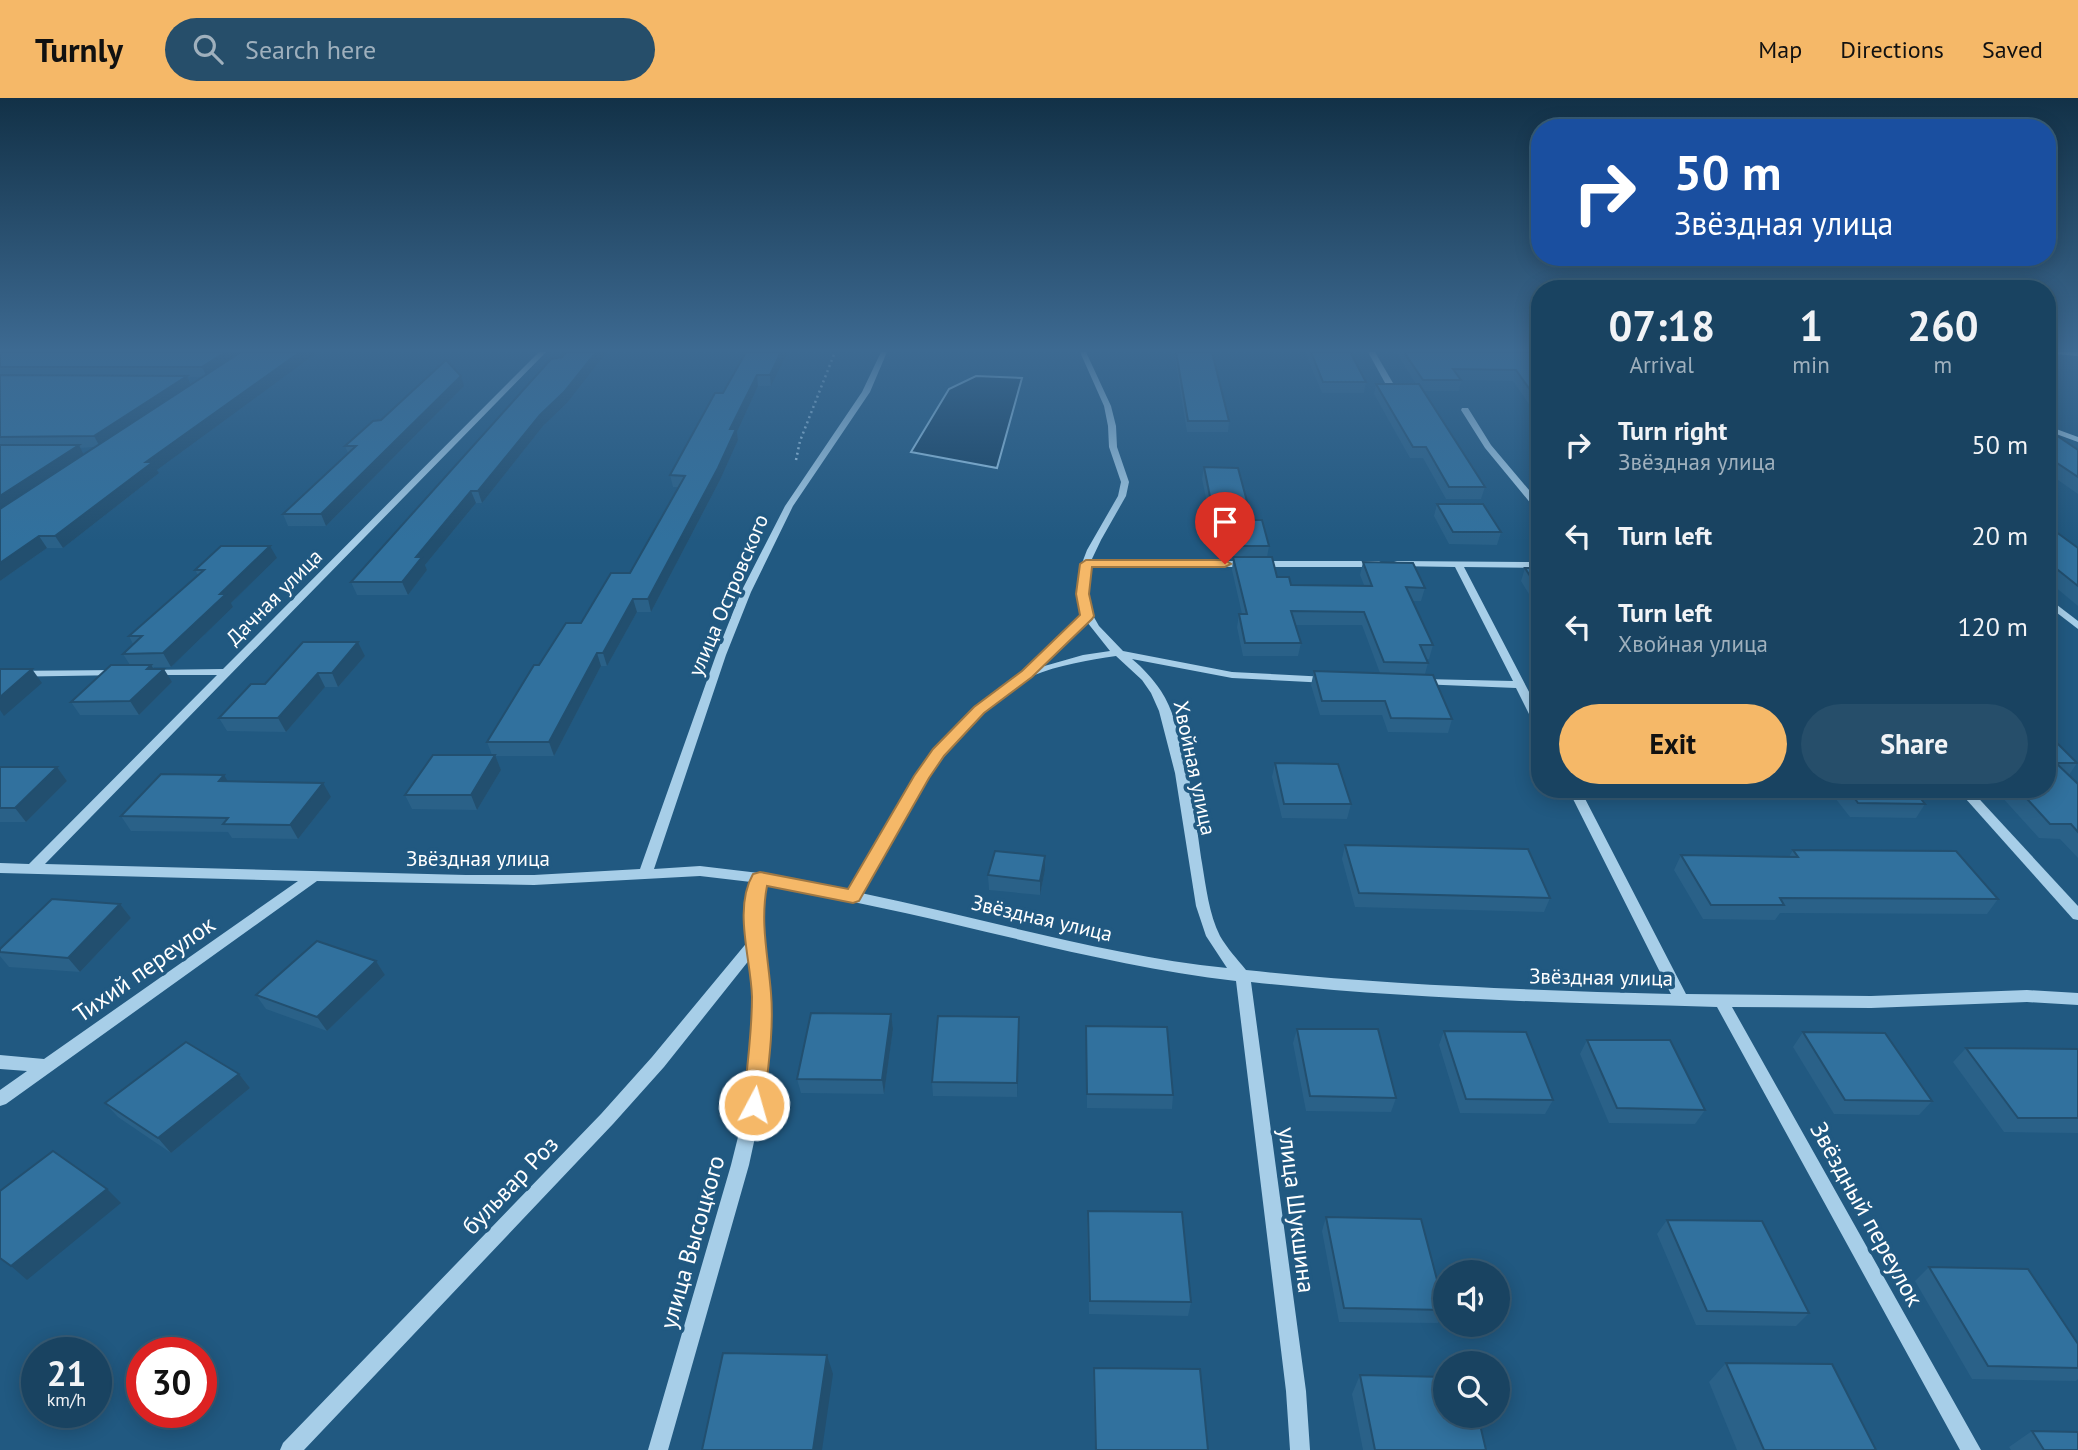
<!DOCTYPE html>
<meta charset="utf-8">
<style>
:root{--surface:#194361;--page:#264e6a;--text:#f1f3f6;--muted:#9fb0bd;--line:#375c76;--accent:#f5b868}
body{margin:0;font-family:"PT Sans",sans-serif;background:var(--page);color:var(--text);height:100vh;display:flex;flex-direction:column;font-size:26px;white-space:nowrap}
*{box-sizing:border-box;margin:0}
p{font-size:23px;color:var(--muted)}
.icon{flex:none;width:38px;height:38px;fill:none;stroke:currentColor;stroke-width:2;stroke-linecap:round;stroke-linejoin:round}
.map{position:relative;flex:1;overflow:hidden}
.drawer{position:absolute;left:1531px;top:182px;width:525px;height:518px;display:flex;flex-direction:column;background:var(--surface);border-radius:28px;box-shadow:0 4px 18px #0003,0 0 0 2px var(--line)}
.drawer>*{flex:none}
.hud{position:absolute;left:1531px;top:21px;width:525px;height:147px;border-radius:28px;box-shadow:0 4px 18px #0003,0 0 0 2px var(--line);background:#1a4fa0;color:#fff;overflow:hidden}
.tools{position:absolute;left:1433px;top:1162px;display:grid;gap:14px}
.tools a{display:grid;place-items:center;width:77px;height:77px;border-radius:50%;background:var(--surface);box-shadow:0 4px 18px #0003,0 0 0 2px var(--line);font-size:35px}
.speed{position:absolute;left:21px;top:1239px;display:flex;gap:14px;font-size:35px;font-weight:700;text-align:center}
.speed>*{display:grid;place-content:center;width:91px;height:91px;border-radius:50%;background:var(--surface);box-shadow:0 4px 18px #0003,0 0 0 2px var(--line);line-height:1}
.speed small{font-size:18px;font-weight:400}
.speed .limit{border:10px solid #d22;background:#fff;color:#111}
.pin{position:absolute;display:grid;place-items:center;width:60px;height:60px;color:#fff;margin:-72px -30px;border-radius:50% 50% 50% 0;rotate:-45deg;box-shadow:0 0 7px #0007}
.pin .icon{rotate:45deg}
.me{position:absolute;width:77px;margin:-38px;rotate:6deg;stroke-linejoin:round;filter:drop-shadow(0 0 5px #0008)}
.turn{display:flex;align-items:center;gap:24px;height:147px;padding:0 28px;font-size:32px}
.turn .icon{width:91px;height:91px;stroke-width:2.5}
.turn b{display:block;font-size:49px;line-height:60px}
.eta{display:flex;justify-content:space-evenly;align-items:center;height:119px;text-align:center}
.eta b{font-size:42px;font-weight:800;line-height:49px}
.primary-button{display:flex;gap:14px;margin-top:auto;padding:14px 28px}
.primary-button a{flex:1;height:80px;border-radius:42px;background:var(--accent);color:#111;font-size:28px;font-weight:800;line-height:80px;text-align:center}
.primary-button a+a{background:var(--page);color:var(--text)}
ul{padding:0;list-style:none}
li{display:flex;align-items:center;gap:21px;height:91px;padding:0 28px}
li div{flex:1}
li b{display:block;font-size:26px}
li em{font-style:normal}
header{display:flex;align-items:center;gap:42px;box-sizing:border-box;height:98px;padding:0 35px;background:var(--accent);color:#111}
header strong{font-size:33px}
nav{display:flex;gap:38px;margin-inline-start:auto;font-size:24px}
.search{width:490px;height:63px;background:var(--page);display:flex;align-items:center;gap:18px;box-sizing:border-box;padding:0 24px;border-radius:38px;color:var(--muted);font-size:26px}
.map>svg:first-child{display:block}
</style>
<header>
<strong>Turnly</strong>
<div class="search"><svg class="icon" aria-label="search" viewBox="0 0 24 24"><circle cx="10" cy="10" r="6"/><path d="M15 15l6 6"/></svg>Search here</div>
<nav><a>Map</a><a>Directions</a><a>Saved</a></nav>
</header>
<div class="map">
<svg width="2078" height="1352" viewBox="0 0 2078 1352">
<rect width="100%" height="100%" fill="#215981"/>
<!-- water -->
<polygon fill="#164161" stroke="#9bcae9" stroke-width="2" points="976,278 1022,280 997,370 911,354 949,291"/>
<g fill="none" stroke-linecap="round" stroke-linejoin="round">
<!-- path -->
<polyline stroke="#a7cee8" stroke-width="2.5" stroke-dasharray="2 3.5" stroke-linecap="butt" points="796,362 800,343 835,254"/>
<!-- minor -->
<g fill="#a7cee8" fill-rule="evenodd">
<path d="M539 254H546L45 766 466 777H534L640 771 716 557 741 494 785 408 862 294 881 254H887L870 294 793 408 751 494 726 557 654 771 700 768 759 775 849 793 916 678 935 652 975 610 1023 574 1083 517 1077 495 1079 473 1087 452 1118 398 1121 384 1109 349 1108 328 1104 308 1080 254H1086L1111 308 1116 328 1117 349 1129 384 1126 398 1101 442 1091 463H1379L1384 466 1379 469H1090L1087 495 1091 514 1099 528 1123 553 1232 574 1328 579 1334 582 1328 585 1232 580 1132 561C1143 570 1153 581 1161 593 1186 631 1195 719 1202 765 1206 789 1209 816 1220 838 1227 850 1237 861 1246 872 1387 887 1529 892 1671 896L1568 691H1580L1686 896 1871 898 2027 892 2078 895V907L2027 904 1871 910 1732 909 1981 1352H1960L1717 909C1561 905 1406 901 1251 884L1306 1293 1310 1352H1290L1286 1293 1236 883C1140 872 1047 848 953 826 891 811 828 799 765 786L760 813 769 897 768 947 762 1007 749 1067 668 1352H648L731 1067 746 1007 752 947 753 897 750 861 664 969 613 1026 304 1352H280L283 1345 601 1016 652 959 749 842 746 813 751 784 700 778 534 787 317 783 6 1006 0 1008V992L27 973 0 971V957L44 961 298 783 0 775V765L29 766 217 577H151L146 574 147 572 223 571ZM1087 524 1110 553 1083 557 1041 569ZM1116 558 1142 582 1151 595 1159 613 1175 675 1196 808 1206 838 1227 870C1103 857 983 820 861 795 904 720 936 650 1006 597 1014 591 1023 582 1032 578 1058 567 1089 562 1116 558Z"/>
<polygon points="1368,254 1375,254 1397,292 1396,294 1390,294"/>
<polygon points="2052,254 2078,254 2078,258 2055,256"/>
<polygon points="1462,310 1468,310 1491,347 1540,405 1540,414 1537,413 1485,350 1461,312"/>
<polygon points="2048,328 2078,339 2078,344 2048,333"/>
<polygon points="1397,463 1540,464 1540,470 1464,469 1540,615 1540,630 1534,626 1516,590 1419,586 1417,584 1419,582 1423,581 1513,583 1455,469 1394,468 1394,464"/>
<polygon points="2048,500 2078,523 2078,531 2048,508"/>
<polygon points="119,572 123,573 124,575 123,577 0,579 0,573"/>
<polygon points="1957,691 1970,691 2078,808 2078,822 2073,821"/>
</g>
</g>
<!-- wall -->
<g fill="#2a6188" fill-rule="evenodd">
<path d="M0 254H318L157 372 159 375 63 450H47L0 483ZM188 279H202L191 286ZM94 349 84 356 80 350Z"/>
<polygon points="566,254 612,254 606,255 567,305 543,328 482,405 476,405 425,467 427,472 408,497 357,497 351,484"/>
<polygon points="788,254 771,288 758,288 737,334 738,342 720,382 651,514 637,514 607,568 601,568 554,658 495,658 501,672 477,712 412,711 405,697 492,657 487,644 539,567 630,475 678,389 673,389 670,377 723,295"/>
<polygon points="1174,254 1212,254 1229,323 1228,334 1187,334"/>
<polygon points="1305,254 1350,254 1366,284 1364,295 1322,295"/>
<polygon points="1396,254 1534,254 1540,262 1540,322 1513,283 1461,282 1459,293 1424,293 1485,389 1481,401 1446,401 1423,360 1410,360 1374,296 1376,286 1416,286"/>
<polygon points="464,288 326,428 288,428 283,416 348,355 345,348 381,322"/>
<polygon points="2048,333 2078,352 2078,396 2048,375"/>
<polygon points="1204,369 1252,422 1269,448 1267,459 1277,479 1291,487 1364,487 1360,477 1363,464 1425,490 1421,503 1412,503 1433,547 1429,561 1426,561 1428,565 1425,576 1452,621 1448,635 1388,634 1382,617 1320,617 1311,587 1314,573 1380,575 1362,527 1295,527 1301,545 1298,558 1243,558 1237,529 1239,516 1242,516 1232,472 1233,461 1229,461 1228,456 1218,456 1202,381"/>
<polygon points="1437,406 1501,434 1497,447 1449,446 1434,418"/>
<polygon points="2048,428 2078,450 2078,508 2048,483"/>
<polygon points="277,460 231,505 233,509 171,569 153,569 172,584 139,617 80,617 71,604 130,567 123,556 133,546 129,538 198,477 195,472"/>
<polygon points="1525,470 1540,470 1540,531 1533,519 1537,509 1521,483"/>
<polygon points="358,544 365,558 338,589 325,589 286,634 227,633 219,620 265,586"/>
<polygon points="2048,636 2077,665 2069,677 2078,686 2078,760 2060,741 2039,740 2000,697 2004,691 2048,691"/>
<polygon points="1275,665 1351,706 1347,721 1282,720 1272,679"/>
<polygon points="0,669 57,669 67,683 26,724 0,724"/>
<polygon points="228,683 331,699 298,741 232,740 228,734 131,733 121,718"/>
<polygon points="1828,691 1913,691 1925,706 1916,720 1850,719"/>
<polygon points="1345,747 1550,800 1544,814 1355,809 1342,761"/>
<polygon points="1793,752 1998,801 1987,816 1780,815 1775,822 1703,821 1674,772 1681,757 1789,759"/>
<polygon points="1045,772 1040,797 989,792 988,777"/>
<polygon points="120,806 131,820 80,874 9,869 0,858 0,851"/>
<polygon points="376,863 385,877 327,933 266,911 256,897"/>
<polygon points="891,916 893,931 884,996 801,995 797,981"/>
<polygon points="1086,928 1173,997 1172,1011 1087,1010"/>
<polygon points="1297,931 1396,1000 1391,1014 1306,1013 1293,945"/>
<polygon points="1019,933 1017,999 933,998 932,984"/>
<polygon points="1444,933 1553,1002 1545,1016 1460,1015 1439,947"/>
<polygon points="1803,934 1932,1003 1919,1017 1834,1016 1793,949"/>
<polygon points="1587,942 1705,1012 1695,1026 1609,1025 1580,956"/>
<polygon points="1966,950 2078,951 2078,1035 2004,1034 1953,964"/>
<polygon points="239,976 250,990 171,1055 118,1019 105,1005"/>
<polygon points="1088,1113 1191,1204 1188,1218 1089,1216 1087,1126"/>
<polygon points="1326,1119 1445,1212 1438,1225 1339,1224 1322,1133"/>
<polygon points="1667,1122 1809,1215 1796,1228 1696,1227 1657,1136"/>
<polygon points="1929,1169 2078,1246 2078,1281 2076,1283 1972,1281 1915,1183"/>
<polygon points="1726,1265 1876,1352 1737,1352 1709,1284"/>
<polygon points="1094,1270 1208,1352 1095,1352 1093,1289"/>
<polygon points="1360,1277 1486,1352 1363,1352 1352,1296"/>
<polygon points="2032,1333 2078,1352 2011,1352 2009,1349"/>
</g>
<!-- shaded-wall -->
<g fill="#224f6f">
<polygon points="225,254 245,254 207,279 202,269"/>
<polygon points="300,254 318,254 157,372 159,375 63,450 55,438 146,364"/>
<polygon points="596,254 606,254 606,255 567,305 543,328 482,405 478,393 540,317"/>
<polygon points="781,254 788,254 771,288 770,277"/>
<polygon points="757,277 758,288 737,334 738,342 720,382 651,514 648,501"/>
<polygon points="187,278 192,289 100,349 94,338"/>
<polygon points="461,278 464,288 326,428 321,416"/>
<polygon points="79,347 85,359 0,415 0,398"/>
<polygon points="471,393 476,405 425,467 427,472 408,497 402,484 416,459"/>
<polygon points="39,438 47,450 0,483 0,465"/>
<polygon points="270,448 277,460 231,505 233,509 171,569 163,555 220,496"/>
<polygon points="633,501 637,514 607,568 603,555"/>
<polygon points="358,544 365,558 338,589 332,575"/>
<polygon points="597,555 601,568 554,658 549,644"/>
<polygon points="151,567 158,577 164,571 172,584 139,617 130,603 147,571"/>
<polygon points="32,571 42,585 4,618 0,612 0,599"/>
<polygon points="318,575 325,589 286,634 278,620"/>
<polygon points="495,657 501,672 477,712 471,697"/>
<polygon points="57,669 67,683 26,724 15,710"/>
<polygon points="224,677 233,692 219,683"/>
<polygon points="323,685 331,699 298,741 290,727"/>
<polygon points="1045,758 1045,772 1040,797 1040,783"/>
<polygon points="120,806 131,820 80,874 68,860"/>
<polygon points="376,863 385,877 327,933 317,919"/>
<polygon points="891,916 893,931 884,996 882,982"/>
<polygon points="1019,919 1019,933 1017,999 1017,985"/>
<polygon points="239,976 250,990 171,1055 158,1040"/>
<polygon points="107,1091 121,1105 27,1182 11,1168"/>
<polygon points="827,1257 833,1276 822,1352 813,1352"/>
</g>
<!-- building -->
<g fill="#31719e" stroke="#224f6f" stroke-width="2">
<polygon points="0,254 225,254 202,269 0,269"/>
<polygon points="241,254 300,254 146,364 153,364 55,438 39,438 0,465 0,411"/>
<polygon points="566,254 596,254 564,294 540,317 478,393 471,393 416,459 422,459 402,484 351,484 551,261 562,259"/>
<polygon points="746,254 781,254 770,277 757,277 730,331 736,331 718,370 648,501 633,501 603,555 597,555 549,644 487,644 534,567 539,567 566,525 581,525 611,475 630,475 685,378 670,377 715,295 723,295"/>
<polygon points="1176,254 1212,254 1229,323 1188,323"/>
<polygon points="1311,254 1350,254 1366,284 1323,284"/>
<polygon points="1404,254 1534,254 1540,262 1540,306 1516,272 1453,271 1461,282 1423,282"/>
<polygon points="446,262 461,278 321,416 283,416 356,348 345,348 373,323 381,322"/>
<polygon points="0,277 187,278 94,338 0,339"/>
<polygon points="1376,286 1419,286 1485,389 1449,389 1426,349 1413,349"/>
<polygon points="2048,333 2050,333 2078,352 2078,379 2048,359"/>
<polygon points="0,347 79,347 0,398"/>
<polygon points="1204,369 1238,370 1252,422 1262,422 1269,448 1230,448 1229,443 1219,443"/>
<polygon points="1437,406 1483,406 1501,434 1453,434"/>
<polygon points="2048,428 2078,450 2078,488 2048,464"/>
<polygon points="221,448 270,448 220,496 226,496 163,555 123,556 142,538 129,538 204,472 195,472"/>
<polygon points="1233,459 1272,459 1277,479 1289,479 1291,487 1372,488 1363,464 1413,465 1425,490 1406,489 1433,547 1420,547 1428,565 1384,564 1364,514 1291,513 1301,545 1245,545 1239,516 1247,516"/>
<polygon points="1525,470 1540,470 1540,494"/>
<polygon points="303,544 358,544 332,575 318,575 278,620 219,620 251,586 265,586"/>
<polygon points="111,567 151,567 147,571 164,571 130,603 71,604"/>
<polygon points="0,571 32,571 0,599"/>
<polygon points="1314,573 1433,577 1452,621 1391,620 1385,603 1322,603"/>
<polygon points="2048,636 2077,665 2056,665 2078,686 2078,734 2071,726 2050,726 2018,691 2048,691"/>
<polygon points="433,657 495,657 471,697 405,697"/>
<polygon points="1275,665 1338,666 1351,706 1284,706"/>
<polygon points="0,669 57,669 15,710 0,710"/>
<polygon points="161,676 224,677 219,683 323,685 290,727 223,726 228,720 121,718"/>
<polygon points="1848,691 1913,691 1925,706 1858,705"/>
<polygon points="1345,747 1528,751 1550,800 1359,795"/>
<polygon points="1793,752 1956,753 1998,801 1780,800 1784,807 1711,807 1681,757 1798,759"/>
<polygon points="995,753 1045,758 1040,783 988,777"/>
<polygon points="52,801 120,806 68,860 0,854 0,851"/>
<polygon points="317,843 376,863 317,919 256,897"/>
<polygon points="811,915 891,916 882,982 797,981"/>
<polygon points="938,918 1019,919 1017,985 932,984"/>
<polygon points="1086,928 1167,929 1173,997 1087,996"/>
<polygon points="1297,931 1378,931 1396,1000 1310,998"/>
<polygon points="1444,933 1526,934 1553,1002 1466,1001"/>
<polygon points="1803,934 1885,935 1932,1003 1845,1002"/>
<polygon points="1587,942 1670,942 1705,1012 1617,1010"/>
<polygon points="186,944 239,976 158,1040 105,1005"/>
<polygon points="1966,950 2078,951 2078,1020 2018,1020"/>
<polygon points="53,1053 107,1091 11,1168 0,1160 0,1093"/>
<polygon points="1088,1113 1182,1114 1191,1204 1090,1203"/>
<polygon points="1326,1119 1421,1121 1445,1212 1344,1210"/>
<polygon points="1667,1122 1762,1123 1809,1215 1707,1213"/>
<polygon points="1929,1169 2028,1171 2078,1246 2078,1270 1988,1268"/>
<polygon points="723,1255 827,1257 813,1352 702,1352"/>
<polygon points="1726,1265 1832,1266 1876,1352 1764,1352"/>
<polygon points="1094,1270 1200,1271 1208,1352 1096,1352"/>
<polygon points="1360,1277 1446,1279 1446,1318 1478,1318 1486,1352 1375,1352"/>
<polygon points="2032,1333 2078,1334 2078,1352 2044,1352"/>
</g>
<!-- sky -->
<linearGradient id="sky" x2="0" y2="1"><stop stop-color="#123147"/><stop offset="0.57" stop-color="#3d6a92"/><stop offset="1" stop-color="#3d6a92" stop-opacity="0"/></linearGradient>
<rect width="2078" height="443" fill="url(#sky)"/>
<!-- route -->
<path fill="#f5b868" stroke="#9f7844" stroke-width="2" d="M1086 462H1225L1231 466 1225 469H1092L1089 496 1094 518 1092 521 1032 579 984 615 944 658 929 680 859 803 853 805 767 788C760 824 768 858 771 895 774 932 768 970 764 1007L761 1014 754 1017 746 1014 743 1007C747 971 752 935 752 899 751 861 733 811 753 776L760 774 848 791 914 678 933 651 974 609 1022 573 1080 517 1076 496 1080 466Z"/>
<g text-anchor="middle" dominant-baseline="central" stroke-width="7" stroke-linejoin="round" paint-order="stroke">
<!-- street labels -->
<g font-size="21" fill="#fff" stroke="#215981">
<text transform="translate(728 497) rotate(-67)">улица Островского</text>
<text transform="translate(274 499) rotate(-45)">Дачная улица</text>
<text transform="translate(1195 670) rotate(78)">Хвойная улица</text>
<text x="478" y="760">Звёздная улица</text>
<text transform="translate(1042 820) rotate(13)">Звёздная улица</text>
<text transform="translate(1601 879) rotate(1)">Звёздная улица</text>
</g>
<!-- near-street labels -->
<g font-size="24" fill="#fff" stroke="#215981">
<text transform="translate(144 871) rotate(-35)">Тихий переулок</text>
<text transform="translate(510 1087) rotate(-46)">бульвар Роз</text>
<text transform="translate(1297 1112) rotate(83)">улица Шукшина</text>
<text transform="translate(1867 1116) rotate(61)">Звёздный переулок</text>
<text transform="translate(692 1144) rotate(-74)">улица Высоцкого</text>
</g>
</g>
</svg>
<div class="tools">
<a><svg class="icon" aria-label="sound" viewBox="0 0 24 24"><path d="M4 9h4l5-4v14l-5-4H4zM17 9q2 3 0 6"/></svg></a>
<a><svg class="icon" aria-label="search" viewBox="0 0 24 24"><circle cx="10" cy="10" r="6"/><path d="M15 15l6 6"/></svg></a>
</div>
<div class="speed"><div>21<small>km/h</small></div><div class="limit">30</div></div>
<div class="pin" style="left:1225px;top:466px;background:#d93025"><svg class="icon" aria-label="arrive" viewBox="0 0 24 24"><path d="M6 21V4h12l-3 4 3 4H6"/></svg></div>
<svg class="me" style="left:754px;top:1007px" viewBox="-20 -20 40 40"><circle r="17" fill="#f5b868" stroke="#fff" stroke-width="3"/><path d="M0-11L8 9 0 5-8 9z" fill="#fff"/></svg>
<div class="hud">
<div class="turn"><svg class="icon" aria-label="right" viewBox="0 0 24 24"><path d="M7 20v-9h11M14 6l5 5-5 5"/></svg><div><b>50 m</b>Звёздная улица</div></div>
</div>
<section class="drawer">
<div class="eta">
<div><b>07:18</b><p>Arrival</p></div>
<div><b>1</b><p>min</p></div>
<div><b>260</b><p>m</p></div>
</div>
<ul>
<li><svg class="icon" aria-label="right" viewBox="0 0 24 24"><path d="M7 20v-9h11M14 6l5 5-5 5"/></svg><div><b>Turn right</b><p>Звёздная улица</p></div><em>50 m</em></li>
<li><svg class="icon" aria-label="left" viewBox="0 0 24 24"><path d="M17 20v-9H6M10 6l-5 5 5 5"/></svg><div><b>Turn left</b></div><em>20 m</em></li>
<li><svg class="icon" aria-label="left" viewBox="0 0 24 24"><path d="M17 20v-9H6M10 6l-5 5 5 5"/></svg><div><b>Turn left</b><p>Хвойная улица</p></div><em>120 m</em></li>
</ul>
<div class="primary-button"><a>Exit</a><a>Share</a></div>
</section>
</div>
